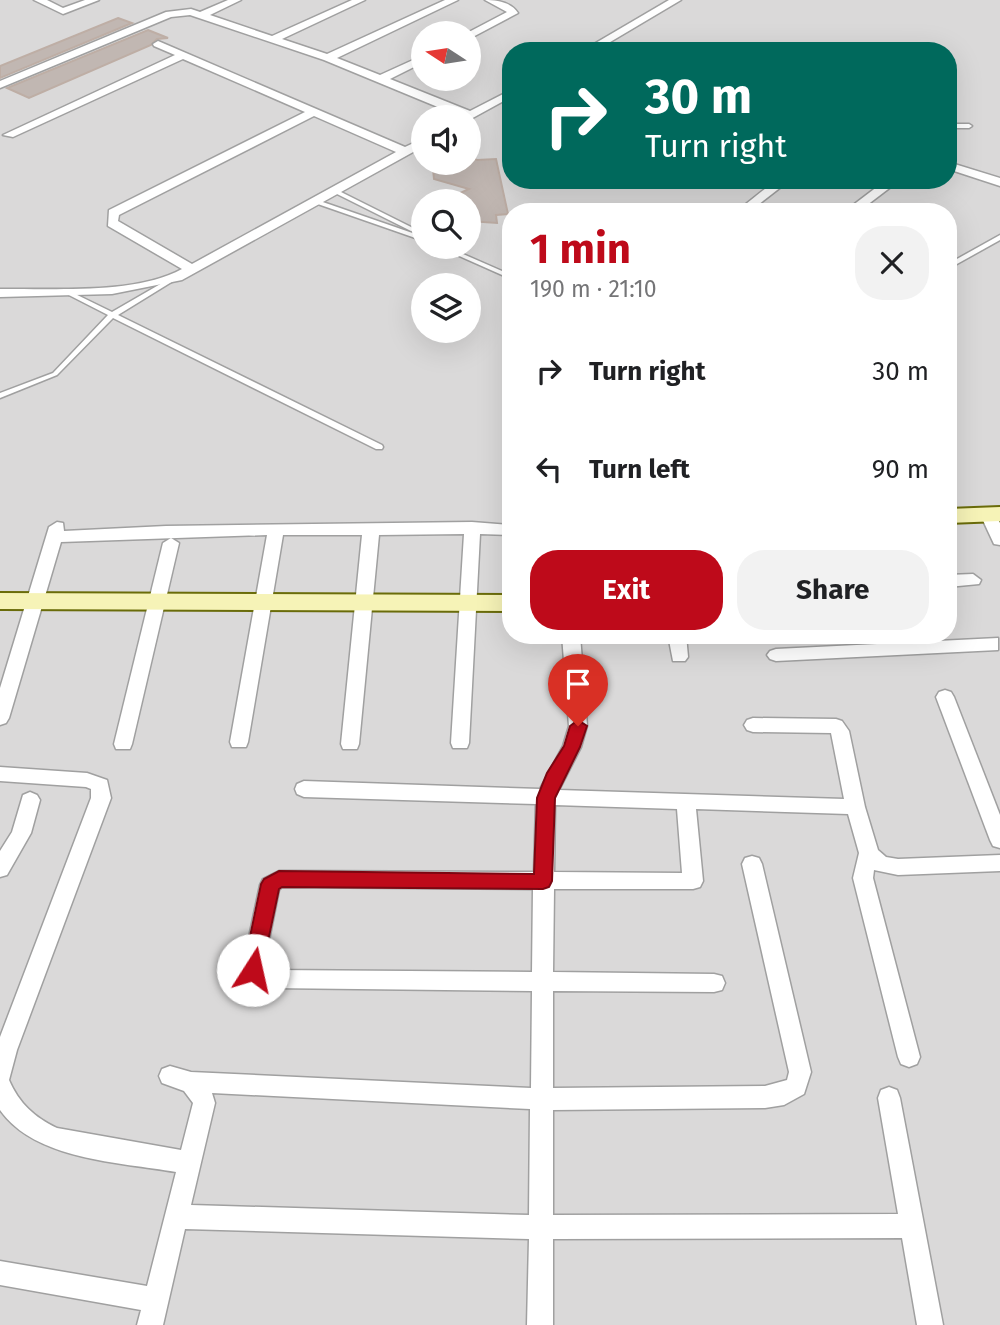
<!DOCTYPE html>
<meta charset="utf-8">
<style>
:root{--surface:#fff;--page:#f2f2f2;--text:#202124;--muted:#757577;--accent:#be0a1a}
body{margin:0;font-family:"Fira Sans",sans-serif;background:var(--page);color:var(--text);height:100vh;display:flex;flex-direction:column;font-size:26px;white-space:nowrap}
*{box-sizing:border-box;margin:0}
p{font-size:23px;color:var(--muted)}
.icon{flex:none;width:38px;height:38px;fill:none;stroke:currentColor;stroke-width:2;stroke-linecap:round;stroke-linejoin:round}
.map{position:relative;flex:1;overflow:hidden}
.drawer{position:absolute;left:502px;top:203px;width:455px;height:441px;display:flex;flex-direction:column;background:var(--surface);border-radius:28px;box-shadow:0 7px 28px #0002}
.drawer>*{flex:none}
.guide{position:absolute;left:502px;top:42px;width:455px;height:147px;border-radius:28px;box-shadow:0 7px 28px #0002;background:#00695c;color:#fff;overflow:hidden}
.needle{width:46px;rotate:282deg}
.fabs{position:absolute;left:411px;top:21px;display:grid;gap:14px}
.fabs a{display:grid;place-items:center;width:70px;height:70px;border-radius:50%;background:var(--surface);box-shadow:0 7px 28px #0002;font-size:35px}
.pin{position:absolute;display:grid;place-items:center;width:60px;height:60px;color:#fff;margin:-72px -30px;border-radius:50% 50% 50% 0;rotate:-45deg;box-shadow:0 0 7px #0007}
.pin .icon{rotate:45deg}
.me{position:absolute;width:77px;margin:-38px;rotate:10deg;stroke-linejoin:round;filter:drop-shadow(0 0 5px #0008)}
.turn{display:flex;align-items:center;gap:24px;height:147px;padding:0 28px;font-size:32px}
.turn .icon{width:91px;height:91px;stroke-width:2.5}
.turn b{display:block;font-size:49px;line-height:60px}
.round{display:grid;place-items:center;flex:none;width:74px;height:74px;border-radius:28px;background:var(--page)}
.summary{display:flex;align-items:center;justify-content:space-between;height:119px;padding:0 28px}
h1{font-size:42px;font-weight:700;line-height:52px;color:var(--accent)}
.button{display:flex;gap:14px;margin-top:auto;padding:14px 28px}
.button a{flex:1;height:80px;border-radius:28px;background:var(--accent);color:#fff;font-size:28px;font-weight:700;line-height:80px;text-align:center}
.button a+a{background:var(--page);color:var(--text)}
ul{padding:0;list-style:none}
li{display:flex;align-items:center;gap:21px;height:98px;padding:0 28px}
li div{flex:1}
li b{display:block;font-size:26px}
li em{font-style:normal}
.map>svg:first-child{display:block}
</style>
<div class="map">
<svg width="1000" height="1325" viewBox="0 0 1000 1325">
<rect width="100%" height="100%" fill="#ede8e2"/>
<!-- residential -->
<path fill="#dad9d9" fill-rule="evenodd" d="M0 0H1000V1325H0ZM424 33H469V79H424ZM511 51H948V180H511ZM424 117H469V163H424ZM424 201H469V247H424ZM511 212H948V635H511ZM424 285H469V331H424Z"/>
<!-- building -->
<g fill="#c1b7b2" stroke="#beaea5" stroke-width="2">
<polygon points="118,18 132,23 0,78 0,66"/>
<polygon points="148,30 168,38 157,39 151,45 29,98 7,88"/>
<polygon points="469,157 477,160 496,159 508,214 496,215 497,223 469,221 469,201 443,201 469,189 434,179 433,169 443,163 469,163"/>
</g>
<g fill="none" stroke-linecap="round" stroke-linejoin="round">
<defs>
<g id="lane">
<polygon points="948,124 969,124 972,126 969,128 948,128"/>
<polygon points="333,188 415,229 416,230 411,231 331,191 330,190"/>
<polygon points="314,199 424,237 424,241 312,202 312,200"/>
<polygon points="1000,235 1000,240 948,269 948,264"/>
<polygon points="439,247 447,247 511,275 511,279"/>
<polygon points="176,275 178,276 178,278 118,315 382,445 383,447 382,449 376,449 113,318 57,375 0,398 0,393 53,373 108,315 63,292 63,290 67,290 112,312"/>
</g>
<g id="street">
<polygon points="34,0 47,0 63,8 85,0 99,0 63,14"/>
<polygon points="228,0 241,0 210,15 272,36 352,0 365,0 282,39 327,54 445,0 458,0 337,58 380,75 424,55 424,62 390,79 470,111 511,90 511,97 469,120 469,117 462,117 324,60 190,15 171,17 0,88 0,81 166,12 191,9 200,12"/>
<path d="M485 0C497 0 511 2 518 13L469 39V33H467L507 12Z"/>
<polygon points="669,0 681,0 595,51 582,51"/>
<path d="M158 41 405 147 424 138V146L182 280 112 294 0 297V289C54 288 134 295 182 269L108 226 109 210 305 112 183 59 13 137 3 135 175 55 154 46 153 44ZM314 116 396 152 192 264 118 221 119 215Z"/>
<polygon points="948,162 1000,178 1000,186 948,169"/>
<polygon points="674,180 688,180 678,187 672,183"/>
<polygon points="776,180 790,180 749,212 736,212"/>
<polygon points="886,180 900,180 858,212 844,212"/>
<polygon points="988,509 994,510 1000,523 1000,545 994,544 980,514"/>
<polygon points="57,522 63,523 64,531 166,526 472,522 511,525 511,535 480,534 469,743 467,748 453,748 451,743 464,534 379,535 359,744 357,749 343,749 341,744 362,535 283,535 248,742 246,747 232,747 230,742 267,535 61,542 9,718 6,723 0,725 0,688 49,527"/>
<polygon points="171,538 179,543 132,744 130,749 116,749 114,744 163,543"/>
<polygon points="973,574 981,580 979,584 948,587 948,575"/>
<path d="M562 635H580L587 726 581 747 559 790 844 799 831 733 753 732 747 730 744 725 747 720 753 718 836 719 842 721 849 731 865 807 878 850 886 857 898 859 1000 855V871L898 875 874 870 873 878 920 1057 917 1064 909 1067 901 1064 898 1057 853 878 859 853 848 814 696 809 703 881 700 887 693 889H554L553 972 714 974 722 976 725 983 722 990 714 992 553 991V1088L765 1086 787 1080 789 1072 742 864 745 858 752 856 759 858 762 864 811 1072 804 1094 784 1105 765 1108 553 1110V1215L898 1214 878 1098 881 1090 889 1087 897 1090 900 1098 943 1325H917L902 1238 553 1239V1325H527L529 1239 185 1229 163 1325H137L141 1310 0 1285V1261L147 1286 176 1172C119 1162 35 1160 0 1110V1037L91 798V789L86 787 0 781V767L87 773 107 780 111 798 17 1050 9 1080C19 1103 34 1117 57 1128L181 1150 193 1103 184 1091 162 1083 159 1076 162 1069 170 1066 191 1072 531 1088 532 991 270 988 246 977 242 970 260 885 263 879 279 871 534 872 536 804 304 797 297 794 295 789 297 784 304 781 540 789 563 746 569 726ZM555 805 677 809 682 873 554 872ZM282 887 533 889 532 972 272 970 264 965 279 890ZM212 1093 530 1109 529 1215 191 1205 215 1103Z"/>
<polygon points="668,635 686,635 688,657 685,661 673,661"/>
<polygon points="998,638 998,650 776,661 770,659 767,655 770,651 776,649"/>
<polygon points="945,690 951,692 954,697 1000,815 1000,848 993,846 990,840 936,697 939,692"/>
<polygon points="30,792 37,795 40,800 31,833 7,875 0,877 0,851 12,832 23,795"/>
</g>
<g id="secondary">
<polygon points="1000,507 1000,521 948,523 948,509"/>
<polygon points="0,593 511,595 511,611 0,609"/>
</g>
</defs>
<!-- lane casing -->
<use href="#lane" stroke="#a0a0a0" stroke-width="3"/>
<!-- street casing -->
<use href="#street" stroke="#a0a0a0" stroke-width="3"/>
<!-- secondary casing -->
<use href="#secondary" stroke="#6a6c0a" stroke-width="4"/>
<!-- lane -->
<use href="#lane" fill="#fff" fill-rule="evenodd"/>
<!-- street -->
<use href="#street" fill="#fff" fill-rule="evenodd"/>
<!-- secondary -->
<use href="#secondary" fill="#f6f3b7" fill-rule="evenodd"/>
</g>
<!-- route -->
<polygon fill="#be0a1a" stroke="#7c0611" stroke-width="2" points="578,720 587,726 580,747 555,798 552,881 549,887 543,889 282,887 279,889 262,970 260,976 253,979 246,976 243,970 261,884 264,879 279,871 534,874 537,798 547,773 564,746 570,726"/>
</svg>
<div class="fabs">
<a><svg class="needle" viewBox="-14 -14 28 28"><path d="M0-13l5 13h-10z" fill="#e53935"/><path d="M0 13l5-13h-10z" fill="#757577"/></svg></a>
<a><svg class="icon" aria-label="sound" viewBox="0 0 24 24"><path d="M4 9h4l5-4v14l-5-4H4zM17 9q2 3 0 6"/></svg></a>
<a><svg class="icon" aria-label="search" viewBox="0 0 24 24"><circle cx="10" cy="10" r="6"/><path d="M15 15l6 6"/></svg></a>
<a><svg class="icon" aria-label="layers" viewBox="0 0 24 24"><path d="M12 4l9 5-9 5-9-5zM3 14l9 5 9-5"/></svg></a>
</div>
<div class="pin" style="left:578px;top:726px;background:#d93025"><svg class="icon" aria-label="arrive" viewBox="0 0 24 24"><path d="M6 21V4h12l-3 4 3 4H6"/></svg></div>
<svg class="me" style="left:253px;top:970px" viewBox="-20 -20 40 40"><circle r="19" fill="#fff"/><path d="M0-13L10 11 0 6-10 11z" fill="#be0a1a"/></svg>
<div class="guide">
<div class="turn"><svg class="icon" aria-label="right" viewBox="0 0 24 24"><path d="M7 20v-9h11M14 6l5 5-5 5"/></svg><div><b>30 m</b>Turn right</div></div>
</div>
<section class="drawer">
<div class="summary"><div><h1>1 min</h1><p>190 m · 21:10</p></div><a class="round"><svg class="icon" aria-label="close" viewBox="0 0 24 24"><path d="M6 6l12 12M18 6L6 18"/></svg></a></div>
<ul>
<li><svg class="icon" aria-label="right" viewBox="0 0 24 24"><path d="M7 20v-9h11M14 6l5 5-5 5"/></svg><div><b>Turn right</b></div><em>30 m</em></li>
<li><svg class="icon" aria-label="left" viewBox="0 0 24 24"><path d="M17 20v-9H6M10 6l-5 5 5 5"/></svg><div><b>Turn left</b></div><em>90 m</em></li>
</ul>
<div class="button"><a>Exit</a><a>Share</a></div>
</section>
</div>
